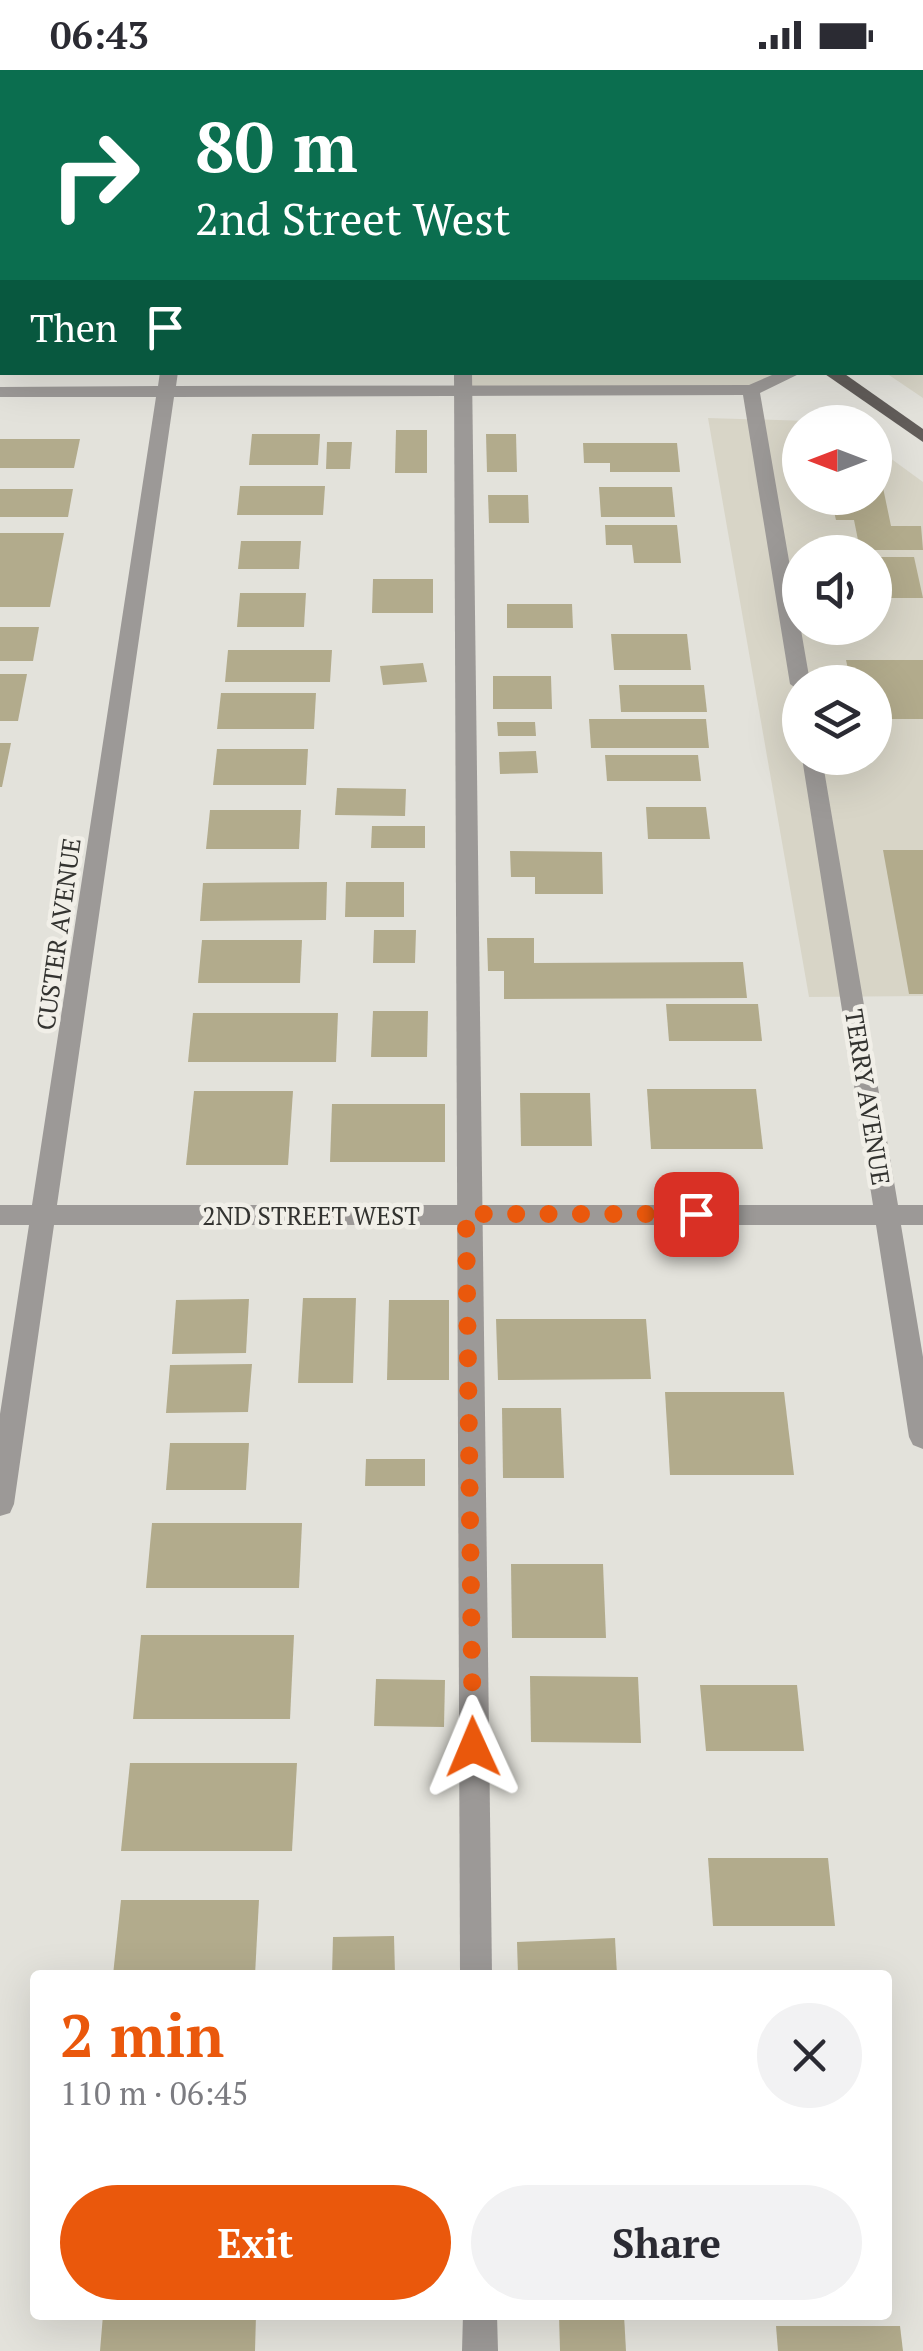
<!DOCTYPE html>
<meta charset="utf-8">
<style>
:root{--surface:#fff;--page:#f2f2f3;--text:#2b2b33;--muted:#7c7c81;--accent:#ea580c}
body{margin:0;font-family:"PT Serif",serif;background:var(--page);color:var(--text);height:100vh;display:flex;flex-direction:column;font-size:38px;white-space:nowrap}
*{box-sizing:border-box;margin:0}
p{font-size:32px;color:var(--muted)}
.icon{flex:none;width:55px;height:55px;fill:none;stroke:currentColor;stroke-width:2;stroke-linecap:round;stroke-linejoin:round}
.map{position:relative;flex:1;overflow:hidden}
.drawer{position:absolute;left:30px;top:1900px;width:862px;height:350px;display:flex;flex-direction:column;background:var(--surface);border-radius:10px;box-shadow:0 10px 40px #0002}
.drawer>*{flex:none}
.banner{position:absolute;left:0px;top:0px;width:925px;height:305px;box-shadow:0 10px 40px #0002;background:#0b6e4f;color:#fff;overflow:hidden}
.needle{width:65px;rotate:270deg}
.tools{position:absolute;left:782px;top:335px;display:grid;gap:20px}
.tools a{display:grid;place-items:center;width:110px;height:110px;border-radius:50%;background:var(--surface);box-shadow:0 10px 40px #0002;font-size:50px}
.pin{position:absolute;display:grid;place-items:center;width:85px;height:85px;color:#fff;margin:-42px;border-radius:20px;box-shadow:0 5px 15px #0006}
.me{position:absolute;width:110px;margin:-55px;rotate:359deg;stroke-linejoin:round;filter:drop-shadow(0 0 8px #0008)}
.turn{display:flex;align-items:center;gap:35px;height:210px;padding:0 30px;font-size:45px}
.turn .icon{width:130px;height:130px;stroke-width:2.5}
.turn b{display:block;font-size:70px;line-height:85px}
.then{display:flex;align-items:center;height:95px;padding:0 30px;background:#0003;gap:20px;font-size:38px}
.round{display:grid;place-items:center;flex:none;width:105px;height:105px;border-radius:52px;background:var(--page)}
.head{display:flex;align-items:center;justify-content:space-between;height:170px;padding:0 30px}
h1{font-size:60px;font-weight:800;line-height:75px;color:var(--accent)}
.cta{display:flex;gap:20px;margin-top:auto;padding:20px 30px}
.cta a{flex:1;height:115px;border-radius:60px;background:var(--accent);color:#fff;font-size:40px;font-weight:800;line-height:115px;text-align:center}
.cta a+a{background:var(--page);color:var(--text)}
.status{display:flex;justify-content:space-between;align-items:center;height:70px;padding:0 50px;background:var(--surface);direction:ltr}
.status svg{height:28px;fill:currentColor}
.map>svg:first-child{display:block}
</style>
<div class="status"><b>06:43</b><svg viewBox="0 0 49 12"><path d="M0 12V9h3v3zM5 12V6h3v6zM10 12V3h3v9zM15 12V0h3v12zM26 1h20v11H26zM47 4h2v5h-2z"/></svg></div>
<div class="map">
<svg width="923" height="2281" viewBox="0 0 923 2281">
<rect width="100%" height="100%" fill="#e3e2db"/>
<!-- built -->
<g fill="#d8d5c7" fill-rule="evenodd">
<polygon points="440,0 923,0 923,328 886,303 922,302 922,2"/>
<polygon points="463,303 795,303 751,320 463,321"/>
<path d="M708 348 841 352H800V428H875V377L923 412V926L809 927ZM800 482H875V558H800ZM800 612H875V688H800Z"/>
</g>
<!-- building -->
<g fill="#b2ab8c">
<polygon points="396,360 427,360 427,403 395,403"/>
<polygon points="252,364 320,364 318,395 249,395"/>
<polygon points="486,364 516,364 517,402 487,402"/>
<polygon points="0,369 80,369 74,398 0,398"/>
<polygon points="327,372 352,372 350,399 326,399"/>
<polygon points="583,373 677,373 680,402 610,402 610,393 584,393"/>
<polygon points="875,408 881,408 891,456 921,456 923,480 860,480 854,450 836,450 832,433 847,433 846,428 875,428"/>
<polygon points="240,416 325,416 323,445 237,445"/>
<polygon points="599,417 672,417 675,447 601,447"/>
<polygon points="0,419 73,419 68,447 0,447"/>
<polygon points="488,425 528,425 529,453 489,453"/>
<polygon points="605,455 677,455 681,493 634,493 632,475 606,475"/>
<polygon points="0,463 64,463 50,537 0,537"/>
<polygon points="241,471 301,471 299,499 238,499"/>
<polygon points="875,487 914,487 923,528 875,528"/>
<polygon points="373,509 433,509 433,543 372,543"/>
<polygon points="240,523 306,523 304,557 237,557"/>
<polygon points="507,534 572,534 573,558 507,558"/>
<polygon points="0,557 39,557 33,591 0,591"/>
<polygon points="611,564 687,564 691,600 614,600"/>
<polygon points="228,580 332,580 330,612 225,612"/>
<polygon points="846,590 923,590 923,649 875,649 875,612 851,612"/>
<polygon points="423,593 427,612 383,615 380,596"/>
<polygon points="0,604 27,604 18,651 0,651"/>
<polygon points="493,606 551,606 552,639 493,639"/>
<polygon points="619,615 704,615 707,642 621,642"/>
<polygon points="221,623 316,623 314,659 217,659"/>
<polygon points="589,649 706,649 709,678 591,678"/>
<polygon points="497,652 535,652 536,666 498,666"/>
<polygon points="0,673 11,673 2,717 0,717"/>
<polygon points="217,679 308,679 306,715 213,715"/>
<polygon points="536,681 538,703 500,704 499,682"/>
<polygon points="605,685 698,685 701,711 607,711"/>
<polygon points="337,718 406,719 405,746 335,745"/>
<polygon points="646,737 706,737 710,769 648,769"/>
<polygon points="210,740 301,740 299,779 206,779"/>
<polygon points="372,756 425,756 425,778 371,778"/>
<polygon points="883,780 923,780 923,924 909,924"/>
<polygon points="510,781 602,782 603,824 535,824 535,807 511,807"/>
<polygon points="327,812 326,850 200,851 203,813"/>
<polygon points="346,812 404,812 404,847 345,847"/>
<polygon points="374,860 416,860 415,893 373,893"/>
<polygon points="487,868 534,868 534,893 743,892 747,928 504,929 504,901 488,901"/>
<polygon points="202,870 302,870 300,913 198,913"/>
<polygon points="666,934 758,934 762,971 669,971"/>
<polygon points="373,941 428,941 427,987 371,987"/>
<polygon points="193,943 338,943 336,992 188,992"/>
<polygon points="647,1019 756,1019 763,1079 651,1079"/>
<polygon points="194,1021 293,1021 288,1095 186,1095"/>
<polygon points="520,1023 590,1023 592,1076 521,1076"/>
<polygon points="332,1034 445,1034 445,1092 330,1092"/>
<polygon points="303,1228 356,1228 353,1313 298,1313"/>
<polygon points="249,1229 246,1283 172,1284 176,1230"/>
<polygon points="389,1230 449,1230 449,1310 387,1310"/>
<polygon points="496,1249 646,1249 651,1309 498,1310"/>
<polygon points="252,1294 248,1342 166,1343 170,1295"/>
<polygon points="665,1322 784,1322 794,1405 670,1405"/>
<polygon points="502,1338 561,1338 564,1408 503,1408"/>
<polygon points="170,1373 249,1373 246,1420 166,1420"/>
<polygon points="366,1389 425,1389 425,1416 365,1416"/>
<polygon points="152,1453 302,1453 299,1518 146,1518"/>
<polygon points="511,1494 603,1494 606,1568 512,1568"/>
<polygon points="141,1565 294,1565 290,1649 133,1649"/>
<polygon points="530,1606 638,1607 641,1673 531,1672"/>
<polygon points="376,1609 445,1610 444,1657 374,1656"/>
<polygon points="700,1615 797,1615 804,1681 706,1681"/>
<polygon points="130,1693 297,1693 292,1781 121,1781"/>
<polygon points="708,1788 828,1788 835,1856 713,1856"/>
<polygon points="121,1830 259,1830 255,1905 113,1905"/>
<polygon points="394,1866 395,1905 332,1905 333,1867"/>
<polygon points="615,1868 617,1905 518,1905 517,1872"/>
<polygon points="103,2245 256,2245 255,2281 100,2281"/>
<polygon points="559,2245 624,2245 626,2281 560,2281"/>
<polygon points="776,2256 900,2256 903,2281 778,2281"/>
</g>
<g fill="none" stroke-linecap="round" stroke-linejoin="round">
<!-- service -->
<g fill="#9c9997" fill-rule="evenodd">
<polygon points="454,302 472,302 492,1905 460,1905"/>
<polygon points="463,2245 497,2245 498,2281 462,2281"/>
</g>
<!-- minor -->
<polygon fill="#9c9997" fill-rule="evenodd" points="160,302 178,302 176,316 749,315 779,302 803,302 760,323 810,612 800,612 800,621 790,614 743,325 174,327 57,1135 873,1135 802,688 822,688 898,1135 923,1135 923,1155 901,1155 923,1287 923,1379 913,1375 909,1367 876,1155 54,1155 14,1434 10,1443 0,1446 0,1344 29,1155 0,1155 0,1135 32,1135 156,327 0,327 0,317 158,316"/>
<!-- primary -->
<g fill="#625d5a" fill-rule="evenodd">
<polygon points="395,0 412,0 413,2 396,2"/>
<polygon points="822,302 842,302 923,359 923,372"/>
</g>
<!-- rail -->
<g stroke="#878782" stroke-width="5" stroke-dasharray="11 11" stroke-linecap="butt">
<polyline points="655,0 659,2"/>
<polyline points="679,0 683,2"/>
</g>
</g>
<g fill="none" stroke-linecap="round" stroke-linejoin="round">
<!-- route -->
<polyline stroke="#ea580c" stroke-width="18" stroke-dasharray="0 32.4" points="473,1677 466,1144 696,1144"/>
</g>
<g text-anchor="middle" dominant-baseline="central" stroke-width="9" stroke-linejoin="round" paint-order="stroke">
<!-- street labels -->
<g font-size="25" fill="#333330" stroke="#f1efe8">
<text transform="translate(58 864) rotate(-82)">CUSTER AVENUE</text>
<text transform="translate(868 1027) rotate(81)">TERRY AVENUE</text>
<text x="311" y="1145">2ND STREET WEST</text>
</g>
</g>
</svg>
<div class="tools">
<a><svg class="needle" viewBox="-14 -14 28 28"><path d="M0-13l5 13h-10z" fill="#e53935"/><path d="M0 13l5-13h-10z" fill="#7c7c81"/></svg></a>
<a><svg class="icon" aria-label="sound" viewBox="0 0 24 24"><path d="M4 9h4l5-4v14l-5-4H4zM17 9q2 3 0 6"/></svg></a>
<a><svg class="icon" aria-label="layers" viewBox="0 0 24 24"><path d="M12 4l9 5-9 5-9-5zM3 14l9 5 9-5"/></svg></a>
</div>
<div class="pin" style="left:696px;top:1144px;background:#d93025"><svg class="icon" aria-label="arrive" viewBox="0 0 24 24"><path d="M6 21V4h12l-3 4 3 4H6"/></svg></div>
<svg class="me" style="left:473px;top:1677px" viewBox="-20 -20 40 40"><path d="M0-17L14 15 0 8-14 15z" fill="#ea580c" stroke="#fff" stroke-width="4"/></svg>
<div class="banner">
<div class="turn"><svg class="icon" aria-label="right" viewBox="0 0 24 24"><path d="M7 20v-9h11M14 6l5 5-5 5"/></svg><div><b>80 m</b>2nd Street West</div></div>
<div class="then">Then<svg class="icon" aria-label="arrive" viewBox="0 0 24 24"><path d="M6 21V4h12l-3 4 3 4H6"/></svg></div>
</div>
<section class="drawer">
<div class="head"><div><h1>2 min</h1><p>110 m · 06:45</p></div><a class="round"><svg class="icon" aria-label="close" viewBox="0 0 24 24"><path d="M6 6l12 12M18 6L6 18"/></svg></a></div>
<div class="cta"><a>Exit</a><a>Share</a></div>
</section>
</div>
